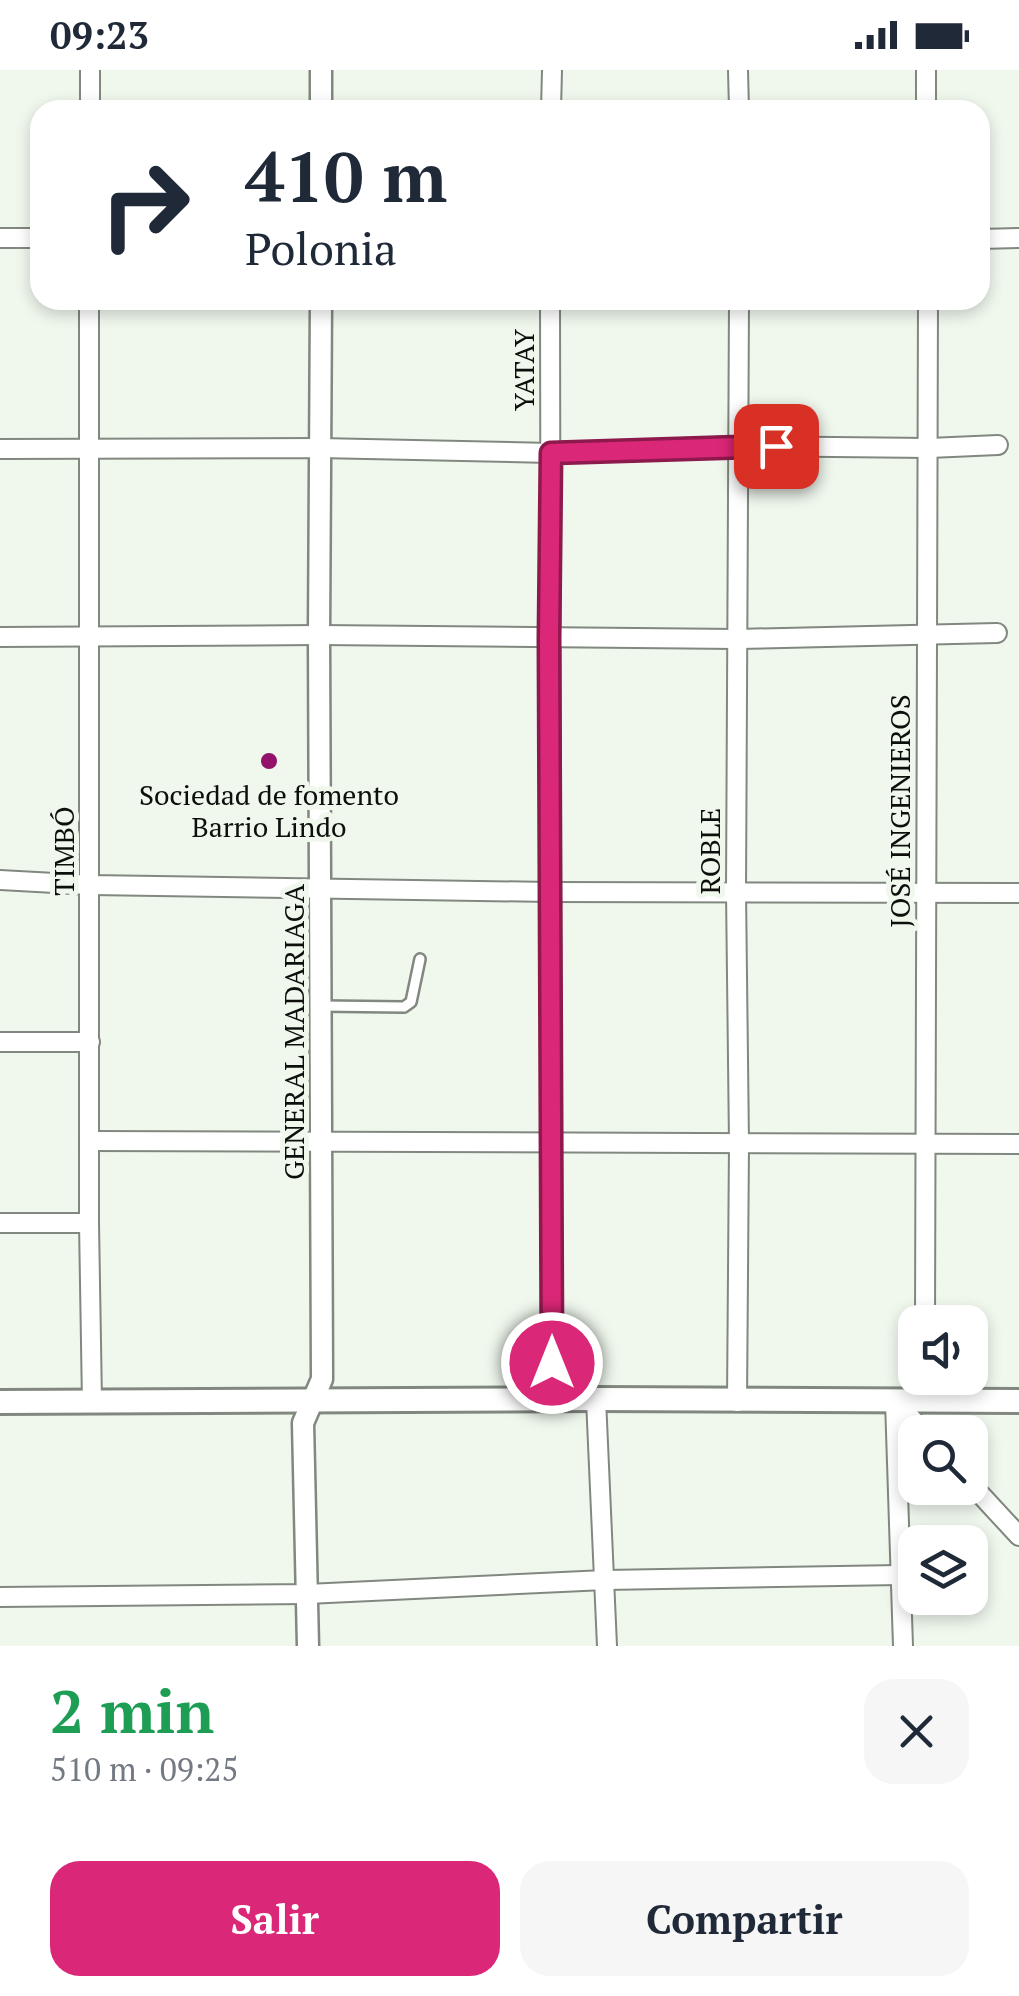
<!DOCTYPE html>
<html lang="es">
<meta charset="utf-8">
<style>
:root{--surface:#fff;--page:#f6f6f7;--text:#1f2937;--muted:#747a83;--accent:#db2777}
body{margin:0;font-family:"PT Serif",serif;background:var(--page);color:var(--text);height:100vh;display:flex;flex-direction:column;font-size:38px;white-space:nowrap}
*{box-sizing:border-box;margin:0}
p{font-size:32px;color:var(--muted)}
.icon{flex:none;width:55px;height:55px;fill:none;stroke:currentColor;stroke-width:2;stroke-linecap:round;stroke-linejoin:round}
.map{position:relative;height:1576px;overflow:hidden}
.panel{display:flex;flex-direction:column;background:var(--surface);flex:1}
.panel>*{flex:none}
.guide{position:absolute;left:30px;top:30px;width:960px;height:210px;border-radius:30px;box-shadow:0 5px 15px #0003;background:#fff;color:var(--text);overflow:hidden}
.tools{position:absolute;left:898px;top:1235px;display:grid;gap:20px}
.tools a{display:grid;place-items:center;width:90px;height:90px;border-radius:20px;background:var(--surface);box-shadow:0 5px 15px #0003;font-size:50px}
.pin{position:absolute;display:grid;place-items:center;width:85px;height:85px;color:#fff;margin:-42px;border-radius:20px;box-shadow:0 5px 15px #0006}
.me{position:absolute;width:110px;margin:-55px;rotate:0deg;stroke-linejoin:round;filter:drop-shadow(0 0 8px #0008)}
.turn{display:flex;align-items:center;gap:35px;height:210px;padding:0 50px;font-size:45px}
.turn .icon{width:130px;height:130px;stroke-width:2.5}
.turn b{display:block;font-size:70px;line-height:85px}
.round{display:grid;place-items:center;flex:none;width:105px;height:105px;border-radius:30px;background:var(--page)}
.head{display:flex;align-items:center;justify-content:space-between;height:170px;padding:0 50px}
h1{font-size:60px;font-weight:700;line-height:75px;color:#1e9e55}
.action{display:flex;gap:20px;margin-top:auto;padding:20px 50px}
.action a{flex:1;height:115px;border-radius:30px;background:var(--accent);color:#fff;font-size:40px;font-weight:700;line-height:115px;text-align:center}
.action a+a{background:var(--page);color:var(--text)}
.status{display:flex;justify-content:space-between;align-items:center;height:70px;padding:0 50px;background:var(--surface);direction:ltr}
.status svg{height:28px;fill:currentColor}
.map>svg:first-child{display:block}
</style>
<div class="status"><b>09:23</b><svg viewBox="0 0 49 12"><path d="M0 12V9h3v3zM5 12V6h3v6zM10 12V3h3v9zM15 12V0h3v12zM26 1h20v11H26zM47 4h2v5h-2z"/></svg></div>
<div class="map">
<svg width="1019" height="1576" viewBox="0 0 1019 1576">
<rect width="100%" height="100%" fill="#f0f8ee"/>
<g fill="none" stroke-linecap="round" stroke-linejoin="round">
<defs>
<polyline id="service" points="321,936 404,937 411,932 420,889"/>
<g id="minor">
<polyline points="738,0 739,40"/>
<polyline points="926,0 926,40"/>
<polyline points="90,40 90,0"/>
<polyline points="551,40 552,0"/>
<polyline points="0,168 40,168"/>
<polyline points="980,169 1019,168"/>
<polyline points="89,230 89,1153 92,1332"/>
<polyline points="550,230 552,1330"/>
<polyline points="0,379 319,378 551,383 738,376 929,378 998,375"/>
<polyline points="0,567 319,565 737,569 997,563"/>
<polyline points="0,810 91,815 550,822 1019,823"/>
<polyline points="0,972 90,972"/>
<polyline points="90,1071 1019,1074"/>
<polyline points="0,1153 89,1153"/>
<polyline points="925,1252 928,230"/>
<polyline points="596,1329 607,1576"/>
<polyline points="895,1331 903,1576"/>
<polyline points="895,1331 924,1362"/>
<polyline points="924,1331 924,1308"/>
<polyline points="737,1332 739,1074 736,821 739,230"/>
<polyline points="970,1413 1019,1466"/>
<polyline points="0,1527 307,1524 605,1510 900,1505"/>
</g>
<g id="tertiary">
<polyline points="321,40 321,0"/>
<polyline points="308,1576 303,1353 322,1309 319,565 321,230"/>
</g>
<polyline id="secondary" points="0,1332 596,1329 1019,1331"/>
</defs>
<!-- service casing -->
<use href="#service" stroke="#80887f" stroke-width="14"/>
<!-- minor casing -->
<use href="#minor" stroke="#80887f" stroke-width="22"/>
<!-- tertiary casing -->
<use href="#tertiary" stroke="#80887f" stroke-width="25"/>
<!-- secondary casing -->
<use href="#secondary" stroke="#80887f" stroke-width="28"/>
<!-- service -->
<use href="#service" stroke="#fff" stroke-width="9"/>
<!-- minor -->
<use href="#minor" stroke="#fff" stroke-width="18"/>
<!-- tertiary -->
<use href="#tertiary" stroke="#fff" stroke-width="20"/>
<!-- secondary -->
<use href="#secondary" stroke="#fff" stroke-width="22"/>
</g>
<g fill="none" stroke-linecap="round" stroke-linejoin="round">
<defs>
<polyline id="route" points="552,1293 549,568 551,383 776,376"/>
</defs>
<!-- route casing -->
<use href="#route" stroke="#8e194d" stroke-width="25"/>
<!-- route -->
<use href="#route" stroke="#db2777" stroke-width="18"/>
</g>
<!-- markers -->
<circle fill="#93126c" stroke="#f0f8ee" stroke-width="4" cx="269" cy="691" r="10"/>
<g text-anchor="middle" dominant-baseline="central" stroke-width="10" stroke-linejoin="round" paint-order="stroke">
<!-- street labels -->
<g font-size="28" fill="#0c0f0c" stroke="#f0f8ee">
<text transform="translate(523 300) rotate(-90)">YATAY</text>
<text transform="translate(899 741) rotate(-90)">JOSÉ INGENIEROS</text>
<text transform="translate(63 781) rotate(-90)">TIMBÓ</text>
<text transform="translate(709 781) rotate(-90)">ROBLE</text>
<text transform="translate(293 962) rotate(-90)">GENERAL MADARIAGA</text>
</g>
<!-- poi labels -->
<g font-size="28" fill="#0c0f0c" stroke="#f0f8ee">
<text x="269" y="724">Sociedad de fomento<tspan x="269" dy="32">Barrio Lindo</tspan></text>
</g>
</g>
</svg>
<div class="tools">
<a><svg class="icon" aria-label="sound" viewBox="0 0 24 24"><path d="M4 9h4l5-4v14l-5-4H4zM17 9q2 3 0 6"/></svg></a>
<a><svg class="icon" aria-label="search" viewBox="0 0 24 24"><circle cx="10" cy="10" r="6"/><path d="M15 15l6 6"/></svg></a>
<a><svg class="icon" aria-label="layers" viewBox="0 0 24 24"><path d="M12 4l9 5-9 5-9-5zM3 14l9 5 9-5"/></svg></a>
</div>
<div class="pin" style="left:776px;top:376px;background:#d93025"><svg class="icon" aria-label="arrive" viewBox="0 0 24 24"><path d="M6 21V4h12l-3 4 3 4H6"/></svg></div>
<svg class="me" style="left:552px;top:1293px" viewBox="-20 -20 40 40"><circle r="17" fill="#db2777" stroke="#fff" stroke-width="3"/><path d="M0-11L8 9 0 5-8 9z" fill="#fff"/></svg>
<div class="guide">
<div class="turn"><svg class="icon" aria-label="right" viewBox="0 0 24 24"><path d="M7 20v-9h11M14 6l5 5-5 5"/></svg><div><b>410 m</b>Polonia</div></div>
</div>
</div>
<section class="panel">
<div class="head"><div><h1>2 min</h1><p>510 m · 09:25</p></div><a class="round"><svg class="icon" aria-label="close" viewBox="0 0 24 24"><path d="M6 6l12 12M18 6L6 18"/></svg></a></div>
<div class="action"><a>Salir</a><a>Compartir</a></div>
</section>
